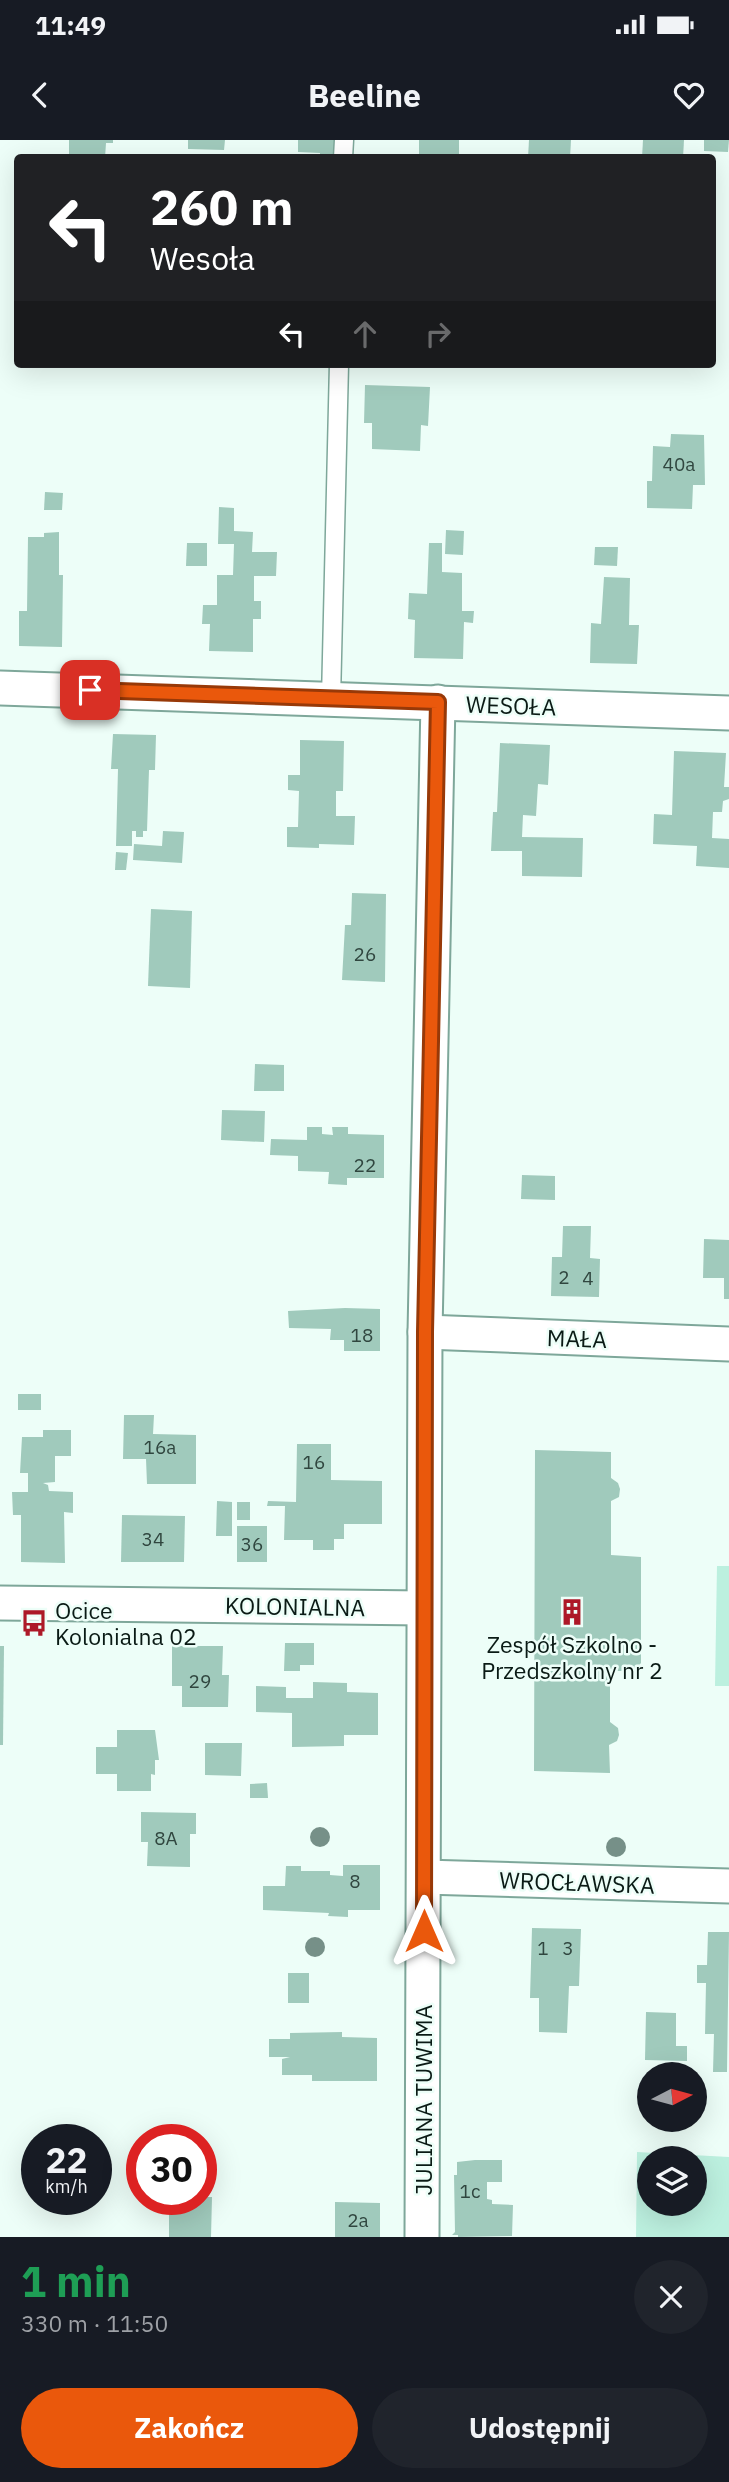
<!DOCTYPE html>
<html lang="pl">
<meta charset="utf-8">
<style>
:root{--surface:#171b24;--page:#20242c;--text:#f1f3f6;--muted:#9ea1a6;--accent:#ea580c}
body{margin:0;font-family:"IBM Plex Sans",sans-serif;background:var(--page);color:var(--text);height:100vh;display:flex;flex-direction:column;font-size:26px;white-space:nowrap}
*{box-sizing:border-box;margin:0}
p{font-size:23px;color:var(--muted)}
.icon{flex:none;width:38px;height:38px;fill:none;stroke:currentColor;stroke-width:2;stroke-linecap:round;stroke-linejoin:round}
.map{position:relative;height:2097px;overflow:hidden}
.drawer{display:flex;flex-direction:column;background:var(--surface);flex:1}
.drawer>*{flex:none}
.banner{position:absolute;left:14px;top:14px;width:702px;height:214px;border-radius:7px;box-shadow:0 7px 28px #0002;background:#202124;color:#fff;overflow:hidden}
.needle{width:46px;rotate:84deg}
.buttons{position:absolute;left:637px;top:1922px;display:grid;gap:14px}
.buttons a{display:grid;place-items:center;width:70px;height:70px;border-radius:50%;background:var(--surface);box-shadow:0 7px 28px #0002;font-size:35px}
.speed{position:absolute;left:21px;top:1984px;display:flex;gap:14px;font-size:35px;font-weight:700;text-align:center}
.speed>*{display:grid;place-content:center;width:91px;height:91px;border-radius:50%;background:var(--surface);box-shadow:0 7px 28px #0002;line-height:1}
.speed small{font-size:18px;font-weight:400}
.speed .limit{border:10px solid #d22;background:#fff;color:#111}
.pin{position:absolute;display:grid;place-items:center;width:60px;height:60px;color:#fff;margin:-30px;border-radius:14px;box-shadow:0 4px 10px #0006}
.me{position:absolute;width:77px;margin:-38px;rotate:0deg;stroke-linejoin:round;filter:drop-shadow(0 0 5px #0008)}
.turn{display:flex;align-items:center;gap:24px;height:147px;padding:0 21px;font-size:32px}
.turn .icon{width:91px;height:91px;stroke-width:2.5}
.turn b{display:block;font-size:49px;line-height:60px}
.lanes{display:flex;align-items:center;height:66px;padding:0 21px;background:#0003;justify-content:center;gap:35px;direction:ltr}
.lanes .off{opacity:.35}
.round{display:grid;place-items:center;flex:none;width:74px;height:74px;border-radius:37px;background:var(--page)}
.headline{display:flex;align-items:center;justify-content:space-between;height:119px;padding:0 21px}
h1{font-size:42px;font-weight:700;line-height:52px;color:#1e9e55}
.action{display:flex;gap:14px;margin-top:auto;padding:14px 21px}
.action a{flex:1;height:80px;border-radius:42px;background:var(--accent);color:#fff;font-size:28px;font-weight:700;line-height:80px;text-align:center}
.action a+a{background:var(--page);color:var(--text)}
.status{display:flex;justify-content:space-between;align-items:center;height:49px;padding:0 35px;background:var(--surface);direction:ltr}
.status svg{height:19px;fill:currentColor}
header{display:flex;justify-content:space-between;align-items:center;height:91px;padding:0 21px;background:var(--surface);font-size:32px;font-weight:700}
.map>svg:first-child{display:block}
</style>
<div class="status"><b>11:49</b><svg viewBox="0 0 49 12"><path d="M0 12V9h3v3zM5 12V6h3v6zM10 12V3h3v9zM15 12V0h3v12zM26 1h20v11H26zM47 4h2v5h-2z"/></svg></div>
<header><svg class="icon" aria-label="back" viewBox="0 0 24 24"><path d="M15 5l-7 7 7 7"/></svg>Beeline<svg class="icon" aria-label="heart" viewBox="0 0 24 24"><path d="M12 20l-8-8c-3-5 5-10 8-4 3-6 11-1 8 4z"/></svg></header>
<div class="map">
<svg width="729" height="2097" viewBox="0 0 729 2097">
<rect width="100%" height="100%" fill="#edfef8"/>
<!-- green -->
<g fill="#bcf0df" fill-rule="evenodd">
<polygon points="717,1426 729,1426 729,1546 715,1546"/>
<path d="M637 2012 729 2017V2097H636ZM649 2018H695V2063H649Z"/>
</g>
<!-- building -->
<g fill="#a0cabc">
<polygon points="69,0 113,0 113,3 106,3 105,18 69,18"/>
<polygon points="188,0 225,0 224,10 188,9"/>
<polygon points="298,0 336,0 336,18 320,18 320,13 298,12"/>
<rect x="419" y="0" width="40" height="18"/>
<polygon points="529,0 571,0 570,18 528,18"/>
<polygon points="643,0 684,0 683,18 642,18"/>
<polygon points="704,0 729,0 728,12 704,11"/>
<polygon points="365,245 430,247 428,286 421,285 420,311 372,309 372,283 364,283"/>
<polygon points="671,294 704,295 705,345 693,345 692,369 647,368 647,341 652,341 653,306 670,307"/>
<polygon points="45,352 63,353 62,370 44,370"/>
<polygon points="219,367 234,368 234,391 253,392 252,412 277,412 276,436 254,436 254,461 261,461 261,479 253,479 253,512 209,511 210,484 202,484 203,465 217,465 217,435 233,435 234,404 218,404"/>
<polygon points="446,390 464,391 463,415 445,414"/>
<polygon points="59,392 59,435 63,435 62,507 19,506 19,471 27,471 28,397 44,397 44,393"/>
<polygon points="187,403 207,403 207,426 186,426"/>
<polygon points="429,403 442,403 442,432 462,433 462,471 474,471 473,483 464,482 463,519 414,518 415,480 408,479 409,453 427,454"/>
<polygon points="595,407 618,407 617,426 594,425"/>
<polygon points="604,437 630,438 629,485 639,485 637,524 590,523 591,483 601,484"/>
<polygon points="113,594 156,595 155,630 149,630 147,691 143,691 143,697 136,697 136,691 132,691 132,706 116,706 118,629 111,629"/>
<polygon points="300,600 344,601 343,651 336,651 336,676 355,676 354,705 319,704 319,708 287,707 287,687 298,687 299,651 288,650 288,635 300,635"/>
<polygon points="500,603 550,605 548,645 538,644 536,676 523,675 522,697 583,698 582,737 522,736 522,711 491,711 493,672 497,672"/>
<polygon points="674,611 726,613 724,647 729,647 729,659 723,661 722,672 713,672 712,698 729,699 729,728 696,726 697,706 653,704 654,674 672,675"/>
<polygon points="163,691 184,692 182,723 133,720 134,704 162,706"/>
<polygon points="116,712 128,713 126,730 115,730"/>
<polygon points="352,753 386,754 385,842 342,840 345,785 351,785"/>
<polygon points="151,769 192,771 190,848 148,846"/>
<polygon points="255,924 284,925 284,951 254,951"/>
<polygon points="222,970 265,971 264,1002 221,1000"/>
<polygon points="307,987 322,987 322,994 333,995 332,987 348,987 348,994 384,995 384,1038 347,1038 347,1045 328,1044 329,1032 298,1031 298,1016 270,1015 271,999 307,1000"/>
<polygon points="522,1035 555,1036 555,1060 521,1059"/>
<polygon points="563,1086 591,1086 590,1118 600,1119 599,1157 551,1156 552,1117 562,1117"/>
<polygon points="704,1099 729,1100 729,1159 724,1159 724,1138 703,1138"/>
<polygon points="345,1168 380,1169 380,1211 344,1211 344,1200 330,1200 331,1189 289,1188 288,1171"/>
<rect x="18" y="1254" width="23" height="16"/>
<polygon points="124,1275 154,1275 153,1294 196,1295 196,1344 147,1344 146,1319 123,1319"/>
<polygon points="43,1290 71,1290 71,1316 55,1316 55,1342 43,1343 48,1345 49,1351 73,1352 73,1373 64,1372 65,1423 21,1422 21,1375 13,1375 12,1352 28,1352 28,1333 20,1333 22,1297 43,1297"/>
<polygon points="297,1304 331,1304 331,1340 382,1341 382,1384 344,1384 344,1399 334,1399 334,1410 313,1410 313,1400 284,1400 285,1366 267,1366 268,1361 296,1362"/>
<polygon points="535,1310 611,1312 611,1338 618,1343 620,1349 619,1357 611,1361 611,1415 641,1417 641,1523 634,1531 610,1531 610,1582 618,1588 619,1595 617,1601 609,1605 610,1633 534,1631"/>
<polygon points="217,1361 232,1362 232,1396 216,1396"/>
<rect x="237" y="1362" width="13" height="18"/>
<polygon points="122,1375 185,1376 184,1422 121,1422"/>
<rect x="237" y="1386" width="30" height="36"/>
<polygon points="285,1503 314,1503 314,1525 300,1525 300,1531 284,1531"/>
<polygon points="0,1506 4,1506 3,1605 0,1605"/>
<polygon points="172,1506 223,1506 222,1535 229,1535 228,1567 182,1567 182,1546 172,1546"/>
<polygon points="313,1542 347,1543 347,1552 378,1553 378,1595 344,1595 344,1606 292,1607 292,1573 256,1572 256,1546 286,1547 286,1558 313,1558"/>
<polygon points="117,1590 155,1590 159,1620 155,1620 155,1635 151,1634 151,1651 117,1651 117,1634 96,1634 96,1607 117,1607"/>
<polygon points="205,1603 242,1603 241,1636 205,1635"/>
<polygon points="267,1643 268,1658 250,1658 250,1644"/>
<polygon points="141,1672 196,1673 196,1694 190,1694 190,1727 147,1726 148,1702 141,1702"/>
<polygon points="343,1725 380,1725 380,1770 348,1770 348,1777 328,1776 329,1773 263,1770 263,1746 285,1746 286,1726 301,1726 301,1731 330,1731 330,1735 343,1736"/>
<polygon points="532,1788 581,1789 579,1846 569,1846 567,1893 539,1892 539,1858 530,1858"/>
<polygon points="708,1792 729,1792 727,1932 713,1932 714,1894 705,1894 706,1843 697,1843 697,1825 707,1825"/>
<rect x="288" y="1833" width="21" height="30"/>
<polygon points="646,1872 676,1873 676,1906 687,1906 687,1921 645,1920"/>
<polygon points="342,1892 342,1897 377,1898 377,1941 312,1941 312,1935 282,1935 282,1919 290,1917 269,1917 269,1899 290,1899 290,1893"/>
<polygon points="475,2020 502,2020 502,2042 487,2042 487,2059 492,2060 492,2064 513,2065 512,2096 458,2097 458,2095 452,2095 455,2092 454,2035 457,2035 457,2022"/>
<polygon points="201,2057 212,2057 211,2097 169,2097 169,2060 201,2060"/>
<polygon points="335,2062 380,2063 380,2097 335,2097"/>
</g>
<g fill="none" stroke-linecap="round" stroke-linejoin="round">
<defs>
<g id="service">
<polyline points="343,18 344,0"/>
<polyline points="331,559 339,224"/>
</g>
<g id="minor">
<polyline points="0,548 729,573"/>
<polyline points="425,1192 729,1204"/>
<polyline points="0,1463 423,1468"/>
<polyline points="424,1737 729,1746"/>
<polyline points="422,2097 425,1192 438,562"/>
</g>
</defs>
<!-- service casing -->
<use href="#service" stroke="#7ea79a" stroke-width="21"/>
<!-- minor casing -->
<use href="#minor" stroke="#7ea79a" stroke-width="37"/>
<!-- service -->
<use href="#service" stroke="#fff" stroke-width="18"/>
<!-- minor -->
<use href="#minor" stroke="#fff" stroke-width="33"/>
</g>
<!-- trees -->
<g fill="#769088">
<circle cx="320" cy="1697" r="10"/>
<circle cx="616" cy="1707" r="10"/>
<circle cx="315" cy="1807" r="10"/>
</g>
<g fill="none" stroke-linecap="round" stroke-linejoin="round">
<defs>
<polyline id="route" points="90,550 438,562 425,1192 424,1791"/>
</defs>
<!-- route casing -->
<use href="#route" stroke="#983908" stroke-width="18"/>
<!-- route -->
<use href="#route" stroke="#ea580c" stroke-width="12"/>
</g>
<!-- icons -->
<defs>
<symbol id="building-bare" viewBox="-9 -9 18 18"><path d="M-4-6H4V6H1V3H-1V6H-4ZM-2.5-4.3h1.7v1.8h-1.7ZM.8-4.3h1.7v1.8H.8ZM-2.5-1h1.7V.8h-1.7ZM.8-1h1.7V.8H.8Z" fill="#ad1928" stroke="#edfef8" stroke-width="2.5" paint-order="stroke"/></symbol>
<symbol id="bus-bare" viewBox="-9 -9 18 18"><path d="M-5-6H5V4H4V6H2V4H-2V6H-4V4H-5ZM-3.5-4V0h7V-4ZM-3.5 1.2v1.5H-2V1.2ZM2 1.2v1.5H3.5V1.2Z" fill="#ad1928" stroke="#edfef8" stroke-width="2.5" paint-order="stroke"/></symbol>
</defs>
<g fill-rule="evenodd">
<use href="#building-bare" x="553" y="1453" width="38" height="38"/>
<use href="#bus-bare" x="15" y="1464" width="38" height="38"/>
</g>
<g text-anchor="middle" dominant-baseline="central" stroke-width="5" stroke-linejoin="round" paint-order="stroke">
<!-- number labels -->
<g font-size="19" fill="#30463f">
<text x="679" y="324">40a</text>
<text x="365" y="814">26</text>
<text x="365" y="1025">22</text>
<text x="564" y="1137">2</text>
<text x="588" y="1138">4</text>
<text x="362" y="1195">18</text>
<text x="160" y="1307">16a</text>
<text x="314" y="1322">16</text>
<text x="153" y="1399">34</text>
<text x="252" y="1404">36</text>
<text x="200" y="1541">29</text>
<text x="166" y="1698">8A</text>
<text x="355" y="1741">8</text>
<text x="543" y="1808">1</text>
<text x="568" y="1808">3</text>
<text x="470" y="2051">1c</text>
<text x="358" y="2080">2a</text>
</g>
<!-- street labels -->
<g font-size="23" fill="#0a1a15" stroke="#edfef8">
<text transform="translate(511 565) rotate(2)">WESOŁA</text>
<text transform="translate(577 1198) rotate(2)">MAŁA</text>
<text transform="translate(295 1466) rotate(1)">KOLONIALNA</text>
<text transform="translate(577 1742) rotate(2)">WROCŁAWSKA</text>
<text transform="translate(423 1960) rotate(-90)">JULIANA TUWIMA</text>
</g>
<!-- poi labels -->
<g font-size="23" fill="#0a1a15" stroke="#edfef8" text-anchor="start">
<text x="55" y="1470">Ocice<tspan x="55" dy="26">Kolonialna 02</tspan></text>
<text x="572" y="1504" text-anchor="middle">Zespół Szkolno -<tspan x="572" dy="26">Przedszkolny nr 2</tspan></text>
</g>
</g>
</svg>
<div class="buttons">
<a><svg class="needle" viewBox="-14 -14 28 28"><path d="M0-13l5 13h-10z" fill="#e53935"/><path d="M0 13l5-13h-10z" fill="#9ea1a6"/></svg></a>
<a><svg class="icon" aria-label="layers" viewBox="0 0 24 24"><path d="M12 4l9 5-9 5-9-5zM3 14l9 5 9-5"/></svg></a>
</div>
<div class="speed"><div>22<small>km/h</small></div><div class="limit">30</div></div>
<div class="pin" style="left:90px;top:550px;background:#d93025"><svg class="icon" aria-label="arrive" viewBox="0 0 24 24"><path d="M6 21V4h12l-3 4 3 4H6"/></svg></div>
<svg class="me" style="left:424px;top:1791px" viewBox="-20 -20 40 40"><path d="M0-17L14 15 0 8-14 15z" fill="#ea580c" stroke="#fff" stroke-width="4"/></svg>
<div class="banner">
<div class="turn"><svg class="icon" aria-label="left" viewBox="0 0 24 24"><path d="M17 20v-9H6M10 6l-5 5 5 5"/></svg><div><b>260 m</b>Wesoła</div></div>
<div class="lanes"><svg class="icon" aria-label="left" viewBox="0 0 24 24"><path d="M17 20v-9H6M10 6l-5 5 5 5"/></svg><svg class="icon off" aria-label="ahead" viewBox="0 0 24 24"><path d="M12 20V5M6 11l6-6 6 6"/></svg><svg class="icon off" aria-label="right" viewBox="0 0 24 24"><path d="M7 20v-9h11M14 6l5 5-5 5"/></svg></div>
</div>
</div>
<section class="drawer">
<div class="headline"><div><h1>1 min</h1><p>330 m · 11:50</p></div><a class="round"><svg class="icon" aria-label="close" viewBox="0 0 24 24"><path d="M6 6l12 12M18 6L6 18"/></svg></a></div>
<div class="action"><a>Zakończ</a><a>Udostępnij</a></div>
</section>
